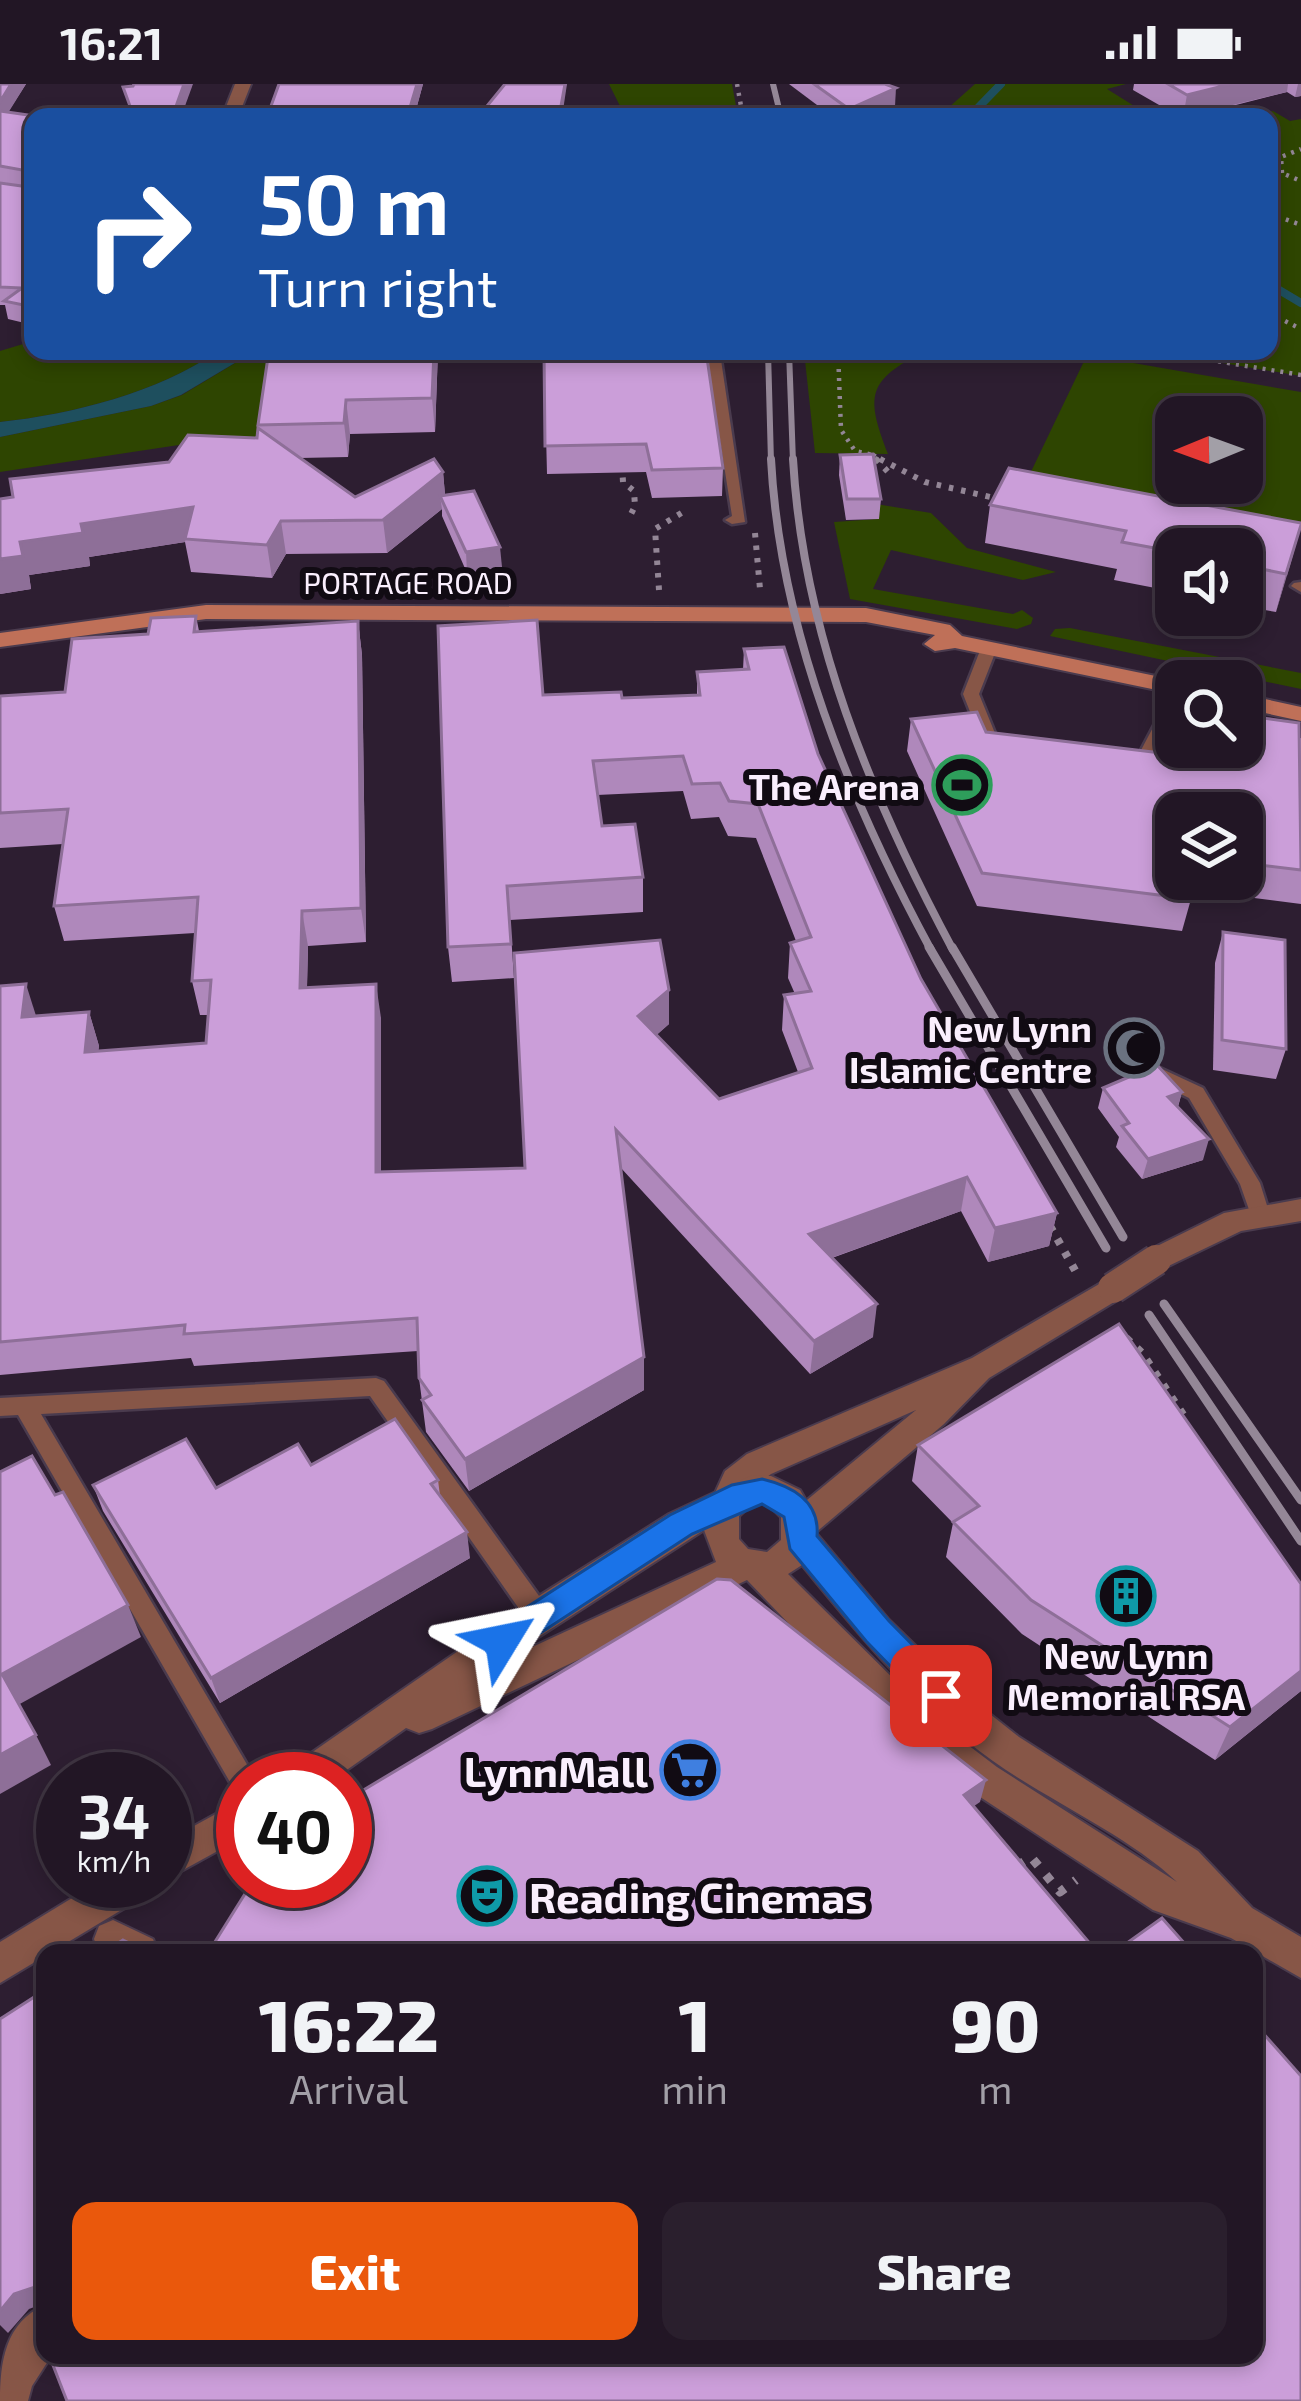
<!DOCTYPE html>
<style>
:root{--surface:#221625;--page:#2a1f2d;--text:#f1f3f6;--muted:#a29fa7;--line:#3f3542;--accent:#ea580c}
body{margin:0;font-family:"Exo 2",sans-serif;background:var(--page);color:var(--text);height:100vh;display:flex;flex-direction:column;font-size:45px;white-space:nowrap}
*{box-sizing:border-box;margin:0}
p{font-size:39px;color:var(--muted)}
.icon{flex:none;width:66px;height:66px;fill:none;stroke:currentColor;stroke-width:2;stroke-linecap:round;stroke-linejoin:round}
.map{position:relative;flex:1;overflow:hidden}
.side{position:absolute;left:36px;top:1860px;width:1227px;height:420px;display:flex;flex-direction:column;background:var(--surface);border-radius:24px;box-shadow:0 6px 18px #0003,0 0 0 3px var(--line)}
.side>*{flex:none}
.banner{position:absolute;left:24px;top:24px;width:1254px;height:252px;border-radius:24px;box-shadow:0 6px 18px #0003,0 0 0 3px var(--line);background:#1a4fa0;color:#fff;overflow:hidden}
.needle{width:78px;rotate:269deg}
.tools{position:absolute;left:1155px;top:312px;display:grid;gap:24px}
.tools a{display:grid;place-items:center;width:108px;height:108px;border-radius:24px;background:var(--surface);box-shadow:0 6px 18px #0003,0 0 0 3px var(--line);font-size:60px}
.speed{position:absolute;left:36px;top:1668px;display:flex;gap:24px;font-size:60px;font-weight:700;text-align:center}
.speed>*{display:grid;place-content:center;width:156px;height:156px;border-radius:50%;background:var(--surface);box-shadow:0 6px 18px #0003,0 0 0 3px var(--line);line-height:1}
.speed small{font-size:30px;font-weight:400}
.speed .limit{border:18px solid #d22;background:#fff;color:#111}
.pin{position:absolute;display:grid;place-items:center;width:102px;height:102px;color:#fff;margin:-51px;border-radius:24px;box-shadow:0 6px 18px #0006}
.me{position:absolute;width:132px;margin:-66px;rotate:55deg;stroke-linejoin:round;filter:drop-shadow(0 0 9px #0008)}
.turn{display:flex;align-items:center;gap:42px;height:252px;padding:0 36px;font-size:54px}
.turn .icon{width:156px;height:156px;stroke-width:2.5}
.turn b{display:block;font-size:84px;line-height:102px}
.eta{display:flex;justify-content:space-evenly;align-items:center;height:204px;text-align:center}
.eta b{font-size:72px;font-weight:800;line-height:84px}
.button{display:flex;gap:24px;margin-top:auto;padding:24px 36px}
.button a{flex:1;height:138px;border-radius:24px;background:var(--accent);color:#fff;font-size:48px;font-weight:800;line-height:138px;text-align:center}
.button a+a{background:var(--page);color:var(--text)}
.status{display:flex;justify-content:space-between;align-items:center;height:84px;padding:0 60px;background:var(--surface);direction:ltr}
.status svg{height:33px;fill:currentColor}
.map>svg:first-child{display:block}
</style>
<div class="status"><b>16:21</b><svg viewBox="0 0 49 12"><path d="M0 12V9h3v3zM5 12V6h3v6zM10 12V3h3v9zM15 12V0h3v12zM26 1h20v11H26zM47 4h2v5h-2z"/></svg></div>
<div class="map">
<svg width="1301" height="2317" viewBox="0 0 1301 2317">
<rect width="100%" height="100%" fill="#2d1e31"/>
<!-- green -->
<g fill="#2e4501" fill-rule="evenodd">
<polygon points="609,0 732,0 738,33 618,33 622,26"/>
<polygon points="975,0 1126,0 1107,5 1152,33 938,33"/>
<polygon points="1273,27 1290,37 1301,35 1301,292 1151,267 1269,267 1269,33 1246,33"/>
<path d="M33 257V267H218C157 309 73 330 0 338V267Z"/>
<polygon points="255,267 316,267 262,367 192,359 0,388 0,353 151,322 182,311"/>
<path d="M804 267H925C866 297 866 312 888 370L815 369Z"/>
<path d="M1087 271 1301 308V446L1027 396ZM1176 333H1242V399H1176Z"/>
<polygon points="876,420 931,429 967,464 1056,488 1023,496 891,466 873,505 1013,530 1022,526 1033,534 1031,540 1017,545 850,515 834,438 878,435"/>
<polygon points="1070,544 1301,589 1301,605 1050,552 1055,545"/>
</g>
<!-- water -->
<path fill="#1e4f5e" d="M218 267H255L181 311 151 322 0 353V338C73 330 157 309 218 267Z"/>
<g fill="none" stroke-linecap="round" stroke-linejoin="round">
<!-- stream -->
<g stroke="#1e4f5e" stroke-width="8">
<polyline points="969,33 1001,0"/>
<polyline points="1269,200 1301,219"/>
</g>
<defs>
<g id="service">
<polygon points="675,267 720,269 745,438 732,440 725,436 732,432 707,273 675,272"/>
<polygon points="1301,498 1301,508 1291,502 1294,499"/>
<polygon points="989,559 997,564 979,610 1001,664 1008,669 1000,674 986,668 963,610 981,564"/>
<polygon points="1176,610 1176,631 1145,689 1143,693 1131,693 1129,689 1168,615"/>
<polygon points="1149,979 1203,1004 1260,1099 1270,1131 1267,1137 1253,1137 1240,1100 1189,1014 1142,991 1139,986 1142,981"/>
<polygon points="376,1294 384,1297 547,1523 550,1531 547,1539 538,1542 529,1539 370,1312 41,1330 252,1689 255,1695 243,1695 243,1709 234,1705 18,1331 0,1332 0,1314"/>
</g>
<g id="pedestrian">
<polygon points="113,1836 153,1855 158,1869 99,1868 94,1855 99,1842"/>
<path d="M45 2221V2271H52L32 2302 28 2317H0C0 2279 5 2238 45 2221Z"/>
</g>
<g id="minor">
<polygon points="235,0 251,0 238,33 222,33"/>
<polygon points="1301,1115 1301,1137 1241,1147 1156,1188 1145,1184 1141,1176 1145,1168 1224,1129"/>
<polygon points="1113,1192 1124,1196 1128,1204 1124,1212 989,1294 944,1340 814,1450 802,1454 790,1450 785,1440 790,1430 916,1326 771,1390 750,1406 739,1430 727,1434 715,1430 710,1420 725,1387 747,1370 972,1274"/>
</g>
<g id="tertiary">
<path d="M752 1391 771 1392 800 1406 813 1429 816 1449 889 1536 966 1611 1019 1653 1198 1767 1252 1824 1301 1853V1894L1231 1854 1153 1826 971 1707 863 1617 747 1496 432 1645 419 1649 406 1644 334 1695H286L291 1683 526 1520 669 1430ZM753 1419H767L781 1433V1456L767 1468 748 1465 739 1455V1432ZM704 1446 716 1478 500 1578ZM802 1481C859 1551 918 1623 993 1677 1049 1717 1129 1752 1177 1798L997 1683 935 1636 788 1490Z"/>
<polygon points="243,1715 243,1753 165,1796 165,1758"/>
<polygon points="100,1797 154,1797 148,1810 0,1899 0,1858"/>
</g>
<g id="secondary">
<polygon points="206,521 866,524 950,541 962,552 1180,597 1176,597 1176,610 955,564 935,567 924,560 935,551 866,538 206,535 0,563 0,549"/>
<polygon points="1242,610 1301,623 1301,637 1242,624"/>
</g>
</defs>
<!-- service casing -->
<use href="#service" stroke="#4a3b4e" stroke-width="5"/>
<!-- pedestrian casing -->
<use href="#pedestrian" stroke="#4a3b4e" stroke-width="4"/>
<!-- minor casing -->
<use href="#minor" stroke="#4a3b4e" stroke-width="4"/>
<!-- tertiary casing -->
<use href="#tertiary" stroke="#4a3b4e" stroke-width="4"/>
<!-- secondary casing -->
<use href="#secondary" stroke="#4a3b4e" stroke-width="4"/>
<!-- path-far3 -->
<g stroke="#938696" stroke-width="4.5" stroke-dasharray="3 6" stroke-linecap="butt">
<polyline points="737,0 743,33"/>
<polyline points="1282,89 1281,73 1301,65"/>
<polyline points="1269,93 1282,89 1301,97"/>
<polyline points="1269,129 1301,141"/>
<polyline points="1269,229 1301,245"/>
<polyline points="838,267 841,346 855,367 873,371 879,378"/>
<polyline points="1156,267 1301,291"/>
<polyline points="873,371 886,378"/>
</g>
<!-- path-far2 -->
<g stroke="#938696" stroke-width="6" stroke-dasharray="4.5 8" stroke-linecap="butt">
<polyline points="876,375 889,389"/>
<polyline points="880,375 925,398 999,415"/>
<polyline points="622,381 623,398 634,407 635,422 629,434"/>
<polyline points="755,449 760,505"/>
<polyline points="659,506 655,445 683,428"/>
</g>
<!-- path-far1 -->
<g stroke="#938696" stroke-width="8" stroke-dasharray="6 9" stroke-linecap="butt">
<polyline points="1050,1142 1076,1188 1072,1190"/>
<polyline points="1126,1254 1142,1269 1188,1338"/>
</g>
<!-- path -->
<polyline stroke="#938696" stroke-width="9" stroke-dasharray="8 12" stroke-linecap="butt" points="1017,1782 1031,1773 1060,1808 1076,1796"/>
<!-- service -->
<use href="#service" fill="#875647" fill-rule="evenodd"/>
<!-- pedestrian -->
<use href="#pedestrian" fill="#875647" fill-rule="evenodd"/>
<!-- minor -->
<use href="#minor" fill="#875647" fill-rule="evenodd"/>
<!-- tertiary -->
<use href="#tertiary" fill="#875647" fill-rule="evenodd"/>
<!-- secondary -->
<use href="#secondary" fill="#bf7058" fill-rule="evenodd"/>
<!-- rail-far2 -->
<g stroke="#948797" stroke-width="6">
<polyline points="773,0 781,33"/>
<polyline points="768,267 771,378"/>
<polyline points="789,267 793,378"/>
</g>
<!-- rail-far1 -->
<g stroke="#948797" stroke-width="8">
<path d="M771 375C780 547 850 716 931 866"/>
<path d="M793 375C803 550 871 713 953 866"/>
</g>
<!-- rail -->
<g stroke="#948797" stroke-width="9">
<polyline points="929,863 1106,1164"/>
<polyline points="952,863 1123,1153"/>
<polyline points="1164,1220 1301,1416"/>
<polyline points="1149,1231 1301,1457"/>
</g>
<defs>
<polyline id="minor-bridge" points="1113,1204 1156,1176"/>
</defs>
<!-- minor-bridge casing -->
<use href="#minor-bridge" stroke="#4a3b4e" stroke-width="34" stroke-linecap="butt"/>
<!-- minor-bridge -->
<use href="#minor-bridge" stroke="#875647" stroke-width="30"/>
</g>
<!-- wall -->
<g fill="#af88bb" fill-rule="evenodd">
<polygon points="0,0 26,0 8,28 33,33 33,241 8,235 5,221 0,221"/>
<polygon points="279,0 423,0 414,33 267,33"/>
<polygon points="789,0 888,0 895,22 871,33 833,33"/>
<polygon points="1134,0 1301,0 1301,12 1295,13 1287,8 1189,33 1180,33 1133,6"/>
<polygon points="438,267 435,348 350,350 348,373 300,374 355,413 443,388 445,411 502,483 467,489 442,432 442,425 387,469 286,470 272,494 191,488 185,458 89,473 90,482 29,491 31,505 0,510 0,415 169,378 257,354 258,341"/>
<polygon points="441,267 489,267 483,275"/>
<polygon points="544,267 723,384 722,412 652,414 646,388 547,390"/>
<polygon points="840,371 881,415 879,435 846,436 839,391"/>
<polygon points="1009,384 1301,439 1276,528 1242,522 1242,465 1176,465 1176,508 1114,496 1117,485 985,459 990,421"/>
<polygon points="196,532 199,547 358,537 362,571 366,858 308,862 307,904 381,934 381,1088 525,1084 514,869 669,940 656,951 719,1015 798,988 782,946 784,911 795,910 788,894 790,859 796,857 756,754 728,752 719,733 691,735 683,707 597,711 602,742 643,793 643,828 510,836 514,894 452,898 448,863 543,611 622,614 697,611 697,588 743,586 744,565 818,670 921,895 1057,1129 1049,1162 988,1178 961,1127 832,1174 873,1253 810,1290 621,1084 644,1306 469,1407 426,1348 419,1294 418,1267 194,1282 191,1274 0,1291 0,902 36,932 89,928 99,962 98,967 206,959 208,931 200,931 192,897 195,849 64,857 54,822 63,760 0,764 0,612 65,608 148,550"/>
<path d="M911 635 986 648 1204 674V663H1242L1301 654V820L1191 806V815L1182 847 977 822 907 667ZM1176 729H1242V795H1176Z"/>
<polygon points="1223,848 1286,965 1276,995 1213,986 1215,879"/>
<polygon points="1103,1004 1182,1008 1178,1023 1203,1076 1142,1095 1116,1063 1119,1053 1098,1024"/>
<polygon points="918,1361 1301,1500 1301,1607 1215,1676 1022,1550 946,1473 953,1439 912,1397"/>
<polygon points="311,1381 438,1396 440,1412 470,1474 220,1619 103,1427 93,1401 216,1404"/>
</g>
<!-- shaded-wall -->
<g fill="#8e6f98">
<polygon points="11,0 26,0 0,42 0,18"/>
<polygon points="184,0 193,0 181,33 175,33 174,28"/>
<polygon points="417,0 423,0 414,33 409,33 409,27"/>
<polygon points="565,0 567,0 562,33 559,33"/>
<polygon points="1231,0 1288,0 1287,8 1183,33 1187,11"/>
<polygon points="1298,0 1301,0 1301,12 1295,13"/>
<polygon points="896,4 895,22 871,33 848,33 849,25"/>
<polygon points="434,267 438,267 435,348 432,314"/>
<polygon points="346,316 350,350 348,373 344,339"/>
<polygon points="443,388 446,421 440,412 442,425 387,469 383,436"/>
<polygon points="193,423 185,458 89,473 90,482 29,491 31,505 0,510 0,475 20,458 81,440"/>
<polygon points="281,437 286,470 272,494 267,461"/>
<polygon points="1301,442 1291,478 1276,528 1286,490"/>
<polygon points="500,463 502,483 467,489 466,468"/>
<polygon points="358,537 362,571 366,858 361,824"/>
<polygon points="302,827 308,862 306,939 300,904"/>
<polygon points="26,900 37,935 22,933"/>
<polygon points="376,900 381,934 381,1122 376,1088"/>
<polygon points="669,906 669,940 639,967 638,932"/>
<polygon points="89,928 99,962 95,1003 85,968"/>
<polygon points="1182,1008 1176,1029 1168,1013"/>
<polygon points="1209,1055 1203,1076 1142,1095 1148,1075"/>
<polygon points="967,1093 961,1127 806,1183 809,1150"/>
<polygon points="1057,1129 1049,1162 988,1178 995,1144"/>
<polygon points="877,1220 873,1253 810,1290 814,1257"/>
<polygon points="644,1273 644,1306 469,1407 465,1375"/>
<polygon points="467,1448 470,1474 220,1619 211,1594"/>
<polygon points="128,1521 141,1553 18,1621 2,1590"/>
<polygon points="1301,1587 1301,1607 1215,1676 1230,1643"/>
<polygon points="36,1651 51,1681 0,1710 0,1671"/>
<polygon points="986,1696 980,1718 958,1733 964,1711"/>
<polygon points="35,2203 45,2219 29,2225 8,2249 0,2241 0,2227 14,2210"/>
</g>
<!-- building -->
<g fill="#cb9ed9" stroke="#8e6f98" stroke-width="3">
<polygon points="0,0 11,0 0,18"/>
<polygon points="134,0 184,0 174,28 176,33 119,33 115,25 130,22 123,3 133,2"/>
<polygon points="279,0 417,0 409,27 325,25 323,33 267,33"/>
<polygon points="505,0 565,0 559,33 478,33"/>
<polygon points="814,0 885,0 896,4 849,25"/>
<polygon points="1168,0 1231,0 1187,11"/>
<polygon points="0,27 42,33 33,33 33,88 0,82"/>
<polygon points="33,90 33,223 4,217 22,204 0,203 0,99 29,103"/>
<polygon points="299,267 434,267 432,314 346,316 344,339 258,341 268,273 293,273"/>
<polygon points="544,267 706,267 723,384 652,386 646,360 545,362"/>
<polygon points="258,344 355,413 434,375 443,388 383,436 281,437 267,461 185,455 193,423 81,440 83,449 20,458 23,472 0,475 0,415 13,413 10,395 169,378 188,351 257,354"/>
<polygon points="873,370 881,415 847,415 840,371"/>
<polygon points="1009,384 1301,439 1301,441 1286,490 1242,481 1242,465 1176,465 1176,468 1122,458 1126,447 990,421"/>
<polygon points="474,407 500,463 466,468 440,412"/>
<polygon points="196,532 194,548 358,537 361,824 302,827 300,904 376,900 376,1088 525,1084 514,869 660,856 669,906 638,932 719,1015 812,984 784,911 811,907 790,859 811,853 758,720 729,717 720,699 692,700 683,672 593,677 602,742 635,740 643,793 507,802 511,860 448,863 438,542 537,536 543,611 621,608 622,614 700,611 697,588 749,585 744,565 784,563 818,670 921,895 1057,1129 995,1144 967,1093 809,1150 877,1220 814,1257 616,1046 644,1273 465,1375 422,1316 431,1311 419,1294 417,1234 184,1250 185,1241 0,1258 0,902 26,900 22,933 89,928 85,968 206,959 211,896 192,897 198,813 54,822 68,725 0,729 0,612 65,608 72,555 148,550 151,534"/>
<polygon points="977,628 986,648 1211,675 1212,663 1242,663 1242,631 1299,639 1301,786 1242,779 1242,729 1176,729 1176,795 1191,795 1191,815 982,789 911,635"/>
<polygon points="1223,848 1285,856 1286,965 1222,956"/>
<polygon points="1157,981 1182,1008 1168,1013 1209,1055 1148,1075 1122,1042 1129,1039 1103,1004"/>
<polygon points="1119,1240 1301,1500 1301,1587 1230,1643 1031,1516 953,1438 979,1422 918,1361"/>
<polygon points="395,1335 438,1396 431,1400 467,1448 211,1594 93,1401 186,1355 216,1404 298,1360 311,1381"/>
<polygon points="32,1372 55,1411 63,1408 128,1521 2,1590 36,1651 0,1671 0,1388"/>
<polygon points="717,1495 731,1496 986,1696 964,1711 1098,1869 208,1869 253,1797 345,1797 345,1717"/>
<polygon points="1162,1834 1193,1869 1113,1869"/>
<polygon points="123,1856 150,1869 103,1869"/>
<polygon points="140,1862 197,1869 151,1869"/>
<polygon points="45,1906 45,2262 43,2257 36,2250 35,2203 14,2210 0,2227 0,1935"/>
<polygon points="1254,1939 1301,1992 1301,2317 67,2317 49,2271 1254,2271"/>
</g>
<!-- route -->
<path fill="#1a73e8" stroke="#114b97" stroke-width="3" d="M762 1395C791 1402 820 1416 817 1452L889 1537 953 1602 958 1612 953 1623 941 1627 930 1623 866 1557 790 1465 784 1433 762 1420 692 1450 513 1567 502 1571 490 1567 486 1557 490 1547 670 1431 732 1401Z"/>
<!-- icons -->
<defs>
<symbol id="stadium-ring" viewBox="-11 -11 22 22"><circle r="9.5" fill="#110b13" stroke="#2e9e5b" stroke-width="1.5"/><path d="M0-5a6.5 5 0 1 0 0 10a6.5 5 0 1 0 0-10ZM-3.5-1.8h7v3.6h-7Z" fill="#2e9e5b"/></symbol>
<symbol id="mosque-ring" viewBox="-11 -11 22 22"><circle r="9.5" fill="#110b13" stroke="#6b7280" stroke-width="1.5"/><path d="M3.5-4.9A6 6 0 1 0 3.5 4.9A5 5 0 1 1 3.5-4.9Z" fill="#6b7280"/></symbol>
<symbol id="building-ring" viewBox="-11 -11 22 22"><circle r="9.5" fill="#110b13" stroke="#0f9aa8" stroke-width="1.5"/><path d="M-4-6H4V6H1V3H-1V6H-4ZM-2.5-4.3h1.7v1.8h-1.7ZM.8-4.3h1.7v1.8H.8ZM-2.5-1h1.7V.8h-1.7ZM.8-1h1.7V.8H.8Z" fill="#0f9aa8"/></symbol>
<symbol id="supermarket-ring" viewBox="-11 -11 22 22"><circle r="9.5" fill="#110b13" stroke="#3f7fe0" stroke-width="1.5"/><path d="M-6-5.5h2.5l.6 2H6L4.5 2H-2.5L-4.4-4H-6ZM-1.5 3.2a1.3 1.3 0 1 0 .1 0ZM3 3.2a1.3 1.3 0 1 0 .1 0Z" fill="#3f7fe0"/></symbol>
<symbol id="theatre-ring" viewBox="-11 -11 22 22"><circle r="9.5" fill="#110b13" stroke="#0f9aa8" stroke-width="1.5"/><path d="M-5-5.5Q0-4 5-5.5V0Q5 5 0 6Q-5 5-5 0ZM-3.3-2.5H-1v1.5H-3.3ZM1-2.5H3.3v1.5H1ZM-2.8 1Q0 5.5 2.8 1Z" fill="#0f9aa8"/></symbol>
</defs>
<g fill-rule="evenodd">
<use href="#stadium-ring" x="929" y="668" width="66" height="66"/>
<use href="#mosque-ring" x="1101" y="931" width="66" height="66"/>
<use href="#building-ring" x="1093" y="1479" width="66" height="66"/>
<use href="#supermarket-ring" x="657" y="1653" width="66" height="66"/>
<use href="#theatre-ring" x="454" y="1779" width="66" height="66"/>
</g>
<g text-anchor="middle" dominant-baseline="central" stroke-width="12" stroke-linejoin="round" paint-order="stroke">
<!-- far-street labels -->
<g font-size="30" fill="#faeffd" stroke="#110b13">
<text x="408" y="498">PORTAGE ROAD</text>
</g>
<!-- poi labels -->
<g font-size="36" font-weight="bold" fill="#faeffd" stroke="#110b13" text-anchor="end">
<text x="920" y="701">The Arena</text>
<text x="1092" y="943">New Lynn<tspan x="1092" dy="41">Islamic Centre</tspan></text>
<text x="1126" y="1570" text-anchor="middle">New Lynn<tspan x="1126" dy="41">Memorial RSA</tspan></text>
</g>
<!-- near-poi labels -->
<g font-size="42" font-weight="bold" fill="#faeffd" stroke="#110b13" text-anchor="end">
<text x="648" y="1686">LynnMall</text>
<text x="529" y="1812" text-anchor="start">Reading Cinemas</text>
</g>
</g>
</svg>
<div class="tools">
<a><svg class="needle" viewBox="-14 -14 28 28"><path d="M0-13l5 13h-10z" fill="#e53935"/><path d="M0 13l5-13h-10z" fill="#a29fa7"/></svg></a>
<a><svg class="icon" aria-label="sound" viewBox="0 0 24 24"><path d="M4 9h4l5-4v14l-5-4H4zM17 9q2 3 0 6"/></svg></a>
<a><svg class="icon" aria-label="search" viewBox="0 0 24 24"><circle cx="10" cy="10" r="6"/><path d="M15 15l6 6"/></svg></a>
<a><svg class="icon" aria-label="layers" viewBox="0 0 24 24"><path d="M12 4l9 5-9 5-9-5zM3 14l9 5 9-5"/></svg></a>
</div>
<div class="speed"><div>34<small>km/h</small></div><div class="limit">40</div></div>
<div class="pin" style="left:941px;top:1612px;background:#d93025"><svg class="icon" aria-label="arrive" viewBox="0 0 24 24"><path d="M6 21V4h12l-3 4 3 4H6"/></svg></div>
<svg class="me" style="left:502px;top:1557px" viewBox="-20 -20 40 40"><path d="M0-17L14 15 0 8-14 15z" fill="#1a73e8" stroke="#fff" stroke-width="4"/></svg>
<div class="banner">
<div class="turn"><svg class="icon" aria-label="right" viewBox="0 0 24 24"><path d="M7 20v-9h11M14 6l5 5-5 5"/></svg><div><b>50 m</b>Turn right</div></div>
</div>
<section class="side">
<div class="eta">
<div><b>16:22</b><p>Arrival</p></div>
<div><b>1</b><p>min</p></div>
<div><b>90</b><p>m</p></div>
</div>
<div class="button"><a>Exit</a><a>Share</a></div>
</section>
</div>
